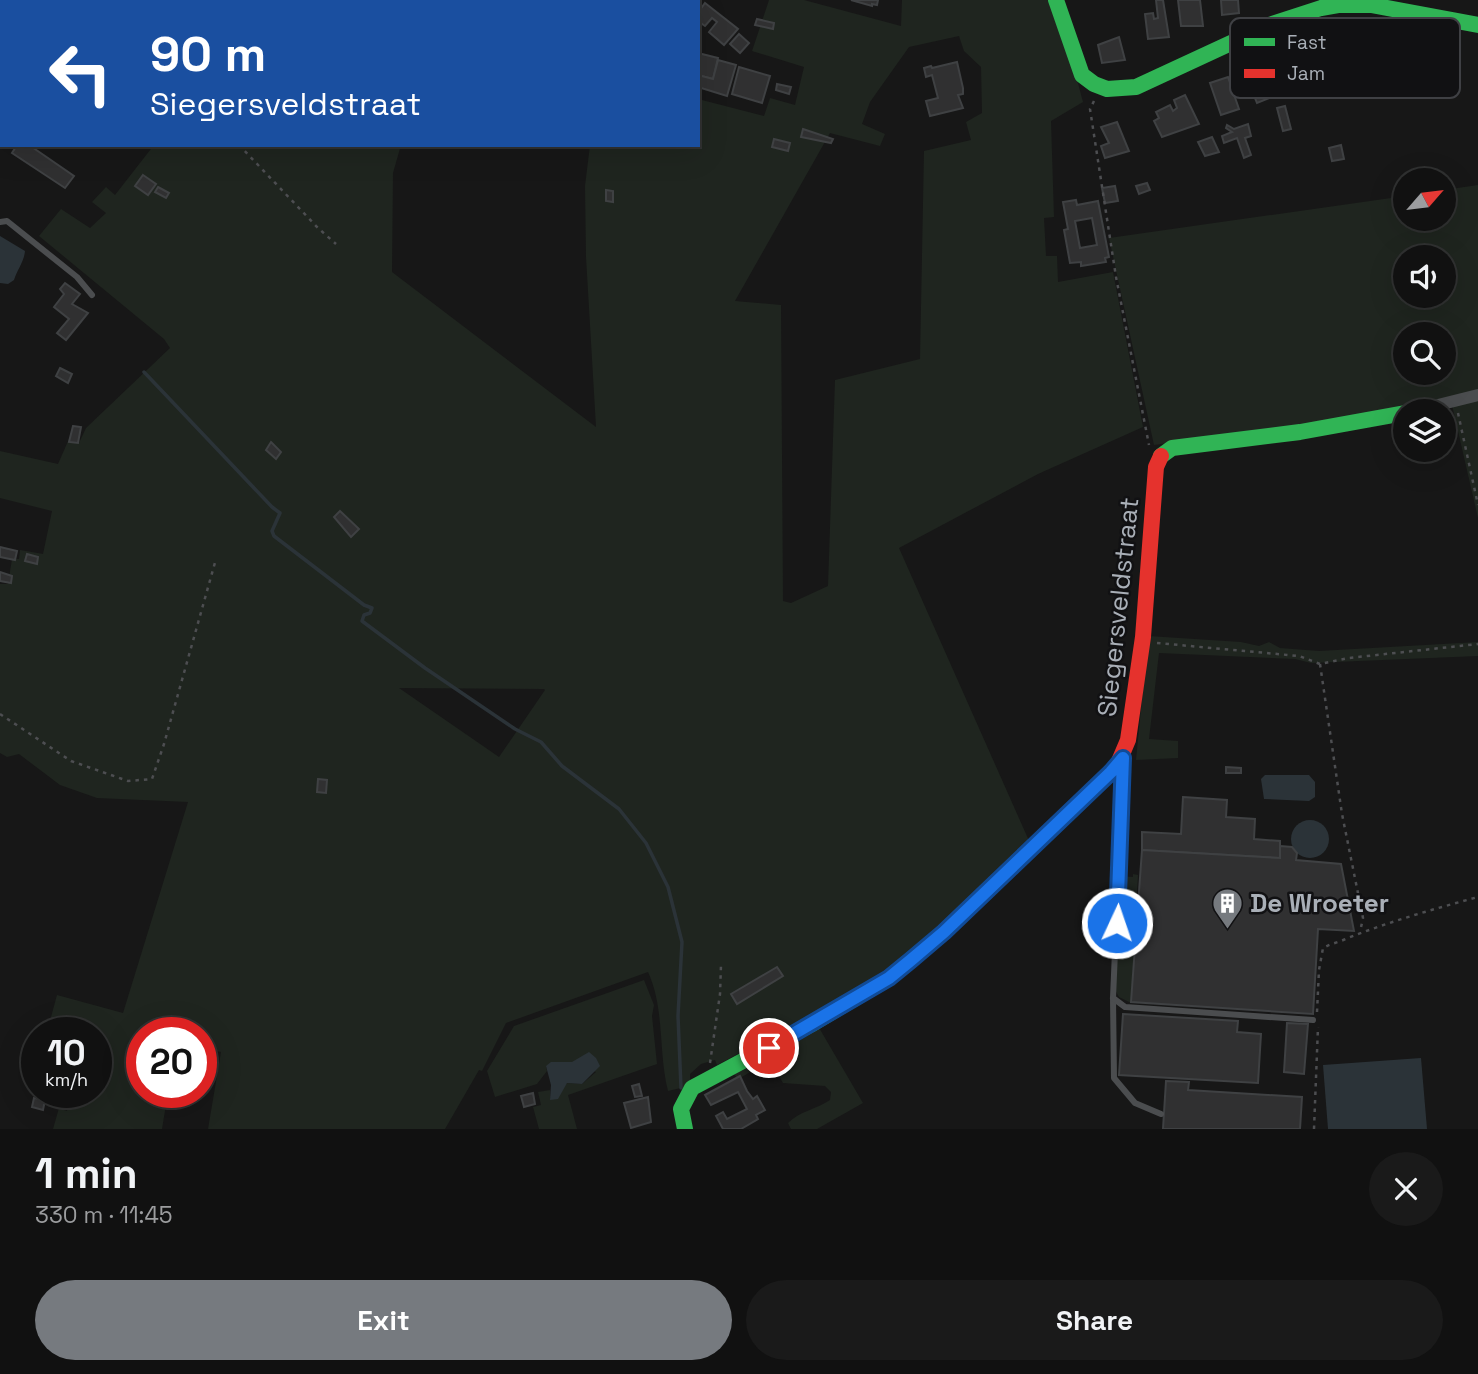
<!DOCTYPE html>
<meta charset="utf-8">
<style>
:root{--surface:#111;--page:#1a1a1a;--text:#f1f3f6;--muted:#9c9d9f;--line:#303131;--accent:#767a7f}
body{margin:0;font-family:"Space Grotesk",sans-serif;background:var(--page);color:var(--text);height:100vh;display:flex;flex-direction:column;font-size:26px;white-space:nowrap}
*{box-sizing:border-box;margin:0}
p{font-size:23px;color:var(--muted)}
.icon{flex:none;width:38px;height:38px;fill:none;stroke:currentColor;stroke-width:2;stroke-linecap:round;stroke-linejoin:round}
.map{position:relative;height:1129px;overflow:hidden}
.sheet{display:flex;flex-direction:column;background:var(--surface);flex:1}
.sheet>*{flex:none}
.guide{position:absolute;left:0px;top:0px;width:700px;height:147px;box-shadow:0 7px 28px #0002,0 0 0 2px var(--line);background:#1a4fa0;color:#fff;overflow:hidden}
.needle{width:46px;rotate:62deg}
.controls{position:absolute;left:1393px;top:168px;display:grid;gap:14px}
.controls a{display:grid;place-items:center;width:63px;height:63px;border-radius:50%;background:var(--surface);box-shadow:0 7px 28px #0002,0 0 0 2px var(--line);font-size:35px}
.speed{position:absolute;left:21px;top:1017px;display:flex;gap:14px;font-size:35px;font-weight:700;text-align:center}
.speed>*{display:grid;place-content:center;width:91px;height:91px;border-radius:50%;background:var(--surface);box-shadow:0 7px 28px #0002,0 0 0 2px var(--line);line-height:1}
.speed small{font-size:18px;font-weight:400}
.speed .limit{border:10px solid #d22;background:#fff;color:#111}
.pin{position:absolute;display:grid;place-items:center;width:60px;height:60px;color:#fff;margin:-30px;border:4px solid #fff;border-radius:50%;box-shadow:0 2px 7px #0007}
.me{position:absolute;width:77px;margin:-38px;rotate:3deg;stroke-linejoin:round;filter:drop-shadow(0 0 5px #0008)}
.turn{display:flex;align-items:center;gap:24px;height:147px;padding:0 35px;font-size:32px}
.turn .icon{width:91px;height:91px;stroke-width:2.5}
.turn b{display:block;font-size:49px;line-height:60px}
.round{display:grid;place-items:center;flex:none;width:74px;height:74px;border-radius:37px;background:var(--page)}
.summary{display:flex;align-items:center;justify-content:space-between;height:119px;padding:0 35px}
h1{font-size:42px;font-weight:800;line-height:52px}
.action{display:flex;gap:14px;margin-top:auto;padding:14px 35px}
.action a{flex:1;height:80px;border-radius:42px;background:var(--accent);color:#fff;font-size:28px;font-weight:800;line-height:80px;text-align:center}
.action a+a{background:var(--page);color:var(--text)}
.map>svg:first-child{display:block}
</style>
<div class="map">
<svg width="1478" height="1129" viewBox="0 0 1478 1129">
<rect width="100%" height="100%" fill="#171717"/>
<!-- green -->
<g fill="#1f251f" fill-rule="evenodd">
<polygon points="238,0 460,0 237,2"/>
<path d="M769 0H804L901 26 902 0H1050L1075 72 1083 102 1051 121 1054 217 1044 218 1046 256H1057L1058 282 1113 272 1143 427 1038 474 899 548 1030 843 926 942 871 983 717 1065 715 1060 701 1064 690 1074V1082L685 1087 668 1091C658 1051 665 1009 648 972L506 1023 482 1071 479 1070 445 1129H208L221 1052 201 1048V1032H142V1092H168L162 1129H53L59 1108 67 1111 72 1092H96V1032H47L57 995 123 1013 188 802 97 798 60 785 19 754 7 757 0 753V584H8L12 559H19L20 550 43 554 52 511 0 498V451L58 464 69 439 79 443 86 428 170 348 164 339 39 236 61 209 90 228 106 213 92 202 106 187 115 195 154 145H401L393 173 392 272 596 427 586 257 585 186 590 145H698V99L764 116 770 98 795 105 804 67 752 51ZM959 36 964 51 981 67 982 113 966 122 971 140 924 151 920 359 835 380 828 586 791 603 783 601 781 305 735 301 830 133 880 146 885 134 862 124 870 102 909 47ZM399 688 544 689 545 690 499 757Z"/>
<path d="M1478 185V392L1388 413 1154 445 1109 238 1405 196V219H1444V190ZM1405 257H1444V296H1405ZM1405 334H1444V373H1405Z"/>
<polygon points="1478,399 1478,518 1452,405"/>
<polygon points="1148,636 1241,642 1259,646 1269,642 1280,648 1319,651 1478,642 1478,656 1311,663 1295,659 1159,653 1149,739 1178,741 1178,758 1136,760"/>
<polygon points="1133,874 1138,875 1131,1003 1119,997 1114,988 1120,876 1133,877"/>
<polygon points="644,980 654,1005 652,1016 657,1064 568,1095 577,1129 539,1129 533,1107 541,1105 538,1092 550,1090 550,1100 567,1083 582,1084 596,1072 572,1062 546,1066 547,1071 537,1084 495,1097 487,1071 514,1026"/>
<path d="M818 1026 863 1103 817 1129H791L788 1123C800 1111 817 1109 830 1100L831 1092 825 1086 783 1083 770 1061 738 1079 732 1072Z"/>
</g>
<!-- water -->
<g fill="#2b3338">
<path d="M0 236 25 251C24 262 17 270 14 280L8 284 0 283Z"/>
<polygon points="1265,775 1309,775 1315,782 1315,797 1309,801 1264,799 1261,779"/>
<circle cx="1310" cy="839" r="19"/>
<polygon points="589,1052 596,1058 600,1066 582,1084 567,1083 558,1099 550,1100 551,1085 546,1066 551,1062 572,1062"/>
<polygon points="1421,1058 1427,1129 1328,1129 1323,1065"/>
</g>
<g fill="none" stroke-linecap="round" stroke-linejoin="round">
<!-- stream -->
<polyline stroke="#2b3338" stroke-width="3.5" points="144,372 272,507 280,513 272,531 274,536 364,605 372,608 370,613 364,615 362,621 425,668 515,729 541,742 562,766 619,809 646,843 668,887 682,942 678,1016 681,1088"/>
</g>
<!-- building -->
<g fill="#303031" stroke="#3f4143" stroke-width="2" fill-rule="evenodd">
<polygon points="851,0 878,0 877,5 872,4 872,6"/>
<polygon points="1156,0 1163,0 1169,37 1148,39 1145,14 1153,13 1154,19 1158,18"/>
<polygon points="1178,0 1200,0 1203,26 1181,26"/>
<polygon points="1221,0 1238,0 1239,13 1222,15"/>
<polygon points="705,3 738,29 724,45 709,32 717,22 712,18 705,26 698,21 698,4 702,7"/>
<polygon points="757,19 774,23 773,29 755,25"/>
<polygon points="739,34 749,43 740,53 730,44"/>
<polygon points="1119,37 1125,60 1102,63 1098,45"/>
<polygon points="698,53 718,58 713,79 698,75"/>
<polygon points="718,60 736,65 727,96 698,87 698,75 713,79"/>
<polygon points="1263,61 1273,95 1272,97 1257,103 1243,68"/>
<polygon points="957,62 963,88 963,94 958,95 963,108 930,116 926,101 938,98 932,75 926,77 924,68 931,66 932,68"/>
<polygon points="739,67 770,76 762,103 732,94"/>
<polygon points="1228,77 1239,109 1221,115 1210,83"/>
<polygon points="777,84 791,87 789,94 776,90"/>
<polygon points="1185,95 1199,124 1162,137 1154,121 1159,118 1156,112 1170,105 1173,111 1177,108 1174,100"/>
<polygon points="1285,106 1291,129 1283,131 1277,108"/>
<polygon points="1117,122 1129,151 1105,158 1101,146 1109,143 1101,127"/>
<polygon points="1248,124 1251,136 1245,138 1251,155 1244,158 1237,138 1224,143 1222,136 1232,132 1226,128 1227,125 1234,129"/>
<polygon points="803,129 833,139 831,143 801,137"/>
<polygon points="1212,137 1219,152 1205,156 1198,142"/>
<polygon points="774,139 790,143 788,151 772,147"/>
<polygon points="17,145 29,145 74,176 65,188 12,153"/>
<polygon points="1341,145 1344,159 1332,161 1329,148"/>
<polygon points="143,175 156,184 148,195 135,186"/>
<polygon points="1147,183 1150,190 1139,194 1136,186"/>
<polygon points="1115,186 1118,201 1105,203 1102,188"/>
<polygon points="158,187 169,193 166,198 155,192"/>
<polygon points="606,190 613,191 613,202 606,201"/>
<path d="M1076 200 1077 205 1098 201 1109 257 1105 258 1106 262 1081 266V262L1070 263 1064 230 1068 229 1063 202ZM1092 218 1097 245 1080 248 1075 221Z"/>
<polygon points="65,283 80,294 72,304 88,313 66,340 57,333 69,319 54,307 64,294 60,289"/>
<polygon points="60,368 72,374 68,383 56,376"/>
<polygon points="73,426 81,427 78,443 69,442"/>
<polygon points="271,442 281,452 276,459 266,450"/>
<polygon points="340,511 359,529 351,537 334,517"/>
<polygon points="0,547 17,551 15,560 0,557"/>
<polygon points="27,554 38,557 37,564 25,561"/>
<polygon points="0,572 12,576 11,583 0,581"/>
<polygon points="1226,767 1241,768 1241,773 1226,773"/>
<polygon points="318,779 327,780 326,793 317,792"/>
<polygon points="1183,797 1227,800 1226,817 1255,819 1254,839 1280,841 1280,858 1142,850 1142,832 1181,834"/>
<polygon points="1280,846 1292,847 1297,853 1296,860 1341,864 1354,931 1318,929 1313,1014 1131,1002 1142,850 1280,858"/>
<polygon points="777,967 783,976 737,1004 731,994"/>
<polygon points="1123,1014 1238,1021 1237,1032 1261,1034 1258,1083 1119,1075"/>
<polygon points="1287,1023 1308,1024 1304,1074 1284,1072"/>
<polygon points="740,1076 747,1091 753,1099 757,1096 765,1110 756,1115 758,1119 741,1129 723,1129 716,1116 723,1112 727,1119 747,1109 738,1092 711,1105 705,1095"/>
<polygon points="1166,1081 1189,1082 1188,1090 1302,1097 1300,1129 1163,1129"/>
<polygon points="639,1084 642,1096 635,1097 632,1086"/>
<polygon points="533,1093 535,1104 524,1107 521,1096"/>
<polygon points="648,1097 651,1122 631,1128 624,1103"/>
<polygon points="34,1098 45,1100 43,1110 32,1107"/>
</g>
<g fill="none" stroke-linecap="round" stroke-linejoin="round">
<!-- path -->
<g stroke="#4d4e51" stroke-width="2.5" stroke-dasharray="3.5 5" stroke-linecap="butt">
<polyline points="1094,101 1090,109 1116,277 1149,445"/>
<polyline points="239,145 318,228 336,244"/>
<polyline points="1458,413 1478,505"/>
<polyline points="1157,643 1299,656 1320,664 1349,658 1478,644"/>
<polyline points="1320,664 1342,814 1363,918 1360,932"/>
<polyline points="0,714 71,761 128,781 152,779 164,744 216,559"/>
<path d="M1317 1012 1319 970 1323 948C1332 943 1340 942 1348 938 1391 921 1434 909 1478 897"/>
<polyline points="710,1063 720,994 721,965"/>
<polyline points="1314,1129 1318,1027"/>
</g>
<!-- lane -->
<g stroke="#4b4d4f" stroke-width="6">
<polyline points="0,222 7,221 77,277 92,295"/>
<polyline points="1123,763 1113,998 1114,1078 1135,1103 1161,1114"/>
<polyline points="1113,998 1125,1007 1313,1020"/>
</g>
<!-- street -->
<g stroke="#4b4d4f" stroke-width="12">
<polyline points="72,2 73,0"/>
<polyline points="683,2 684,0"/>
<polyline points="0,136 2,133"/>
<polyline points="1414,411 1478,395"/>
</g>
<!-- fast -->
<g stroke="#30b455" stroke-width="16">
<polyline points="1056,0 1082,75 1094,84 1107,89 1136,87 1272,24 1321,8 1338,5 1371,5 1478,25"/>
<polyline points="1161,456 1172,448 1300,432 1405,413"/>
<polyline points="685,1129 681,1109 692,1088 810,1025 889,978 944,932 1046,834"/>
</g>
<!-- jam -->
<polyline stroke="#e5322d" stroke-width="16" points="1046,834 1117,766 1128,740 1143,637 1156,467 1161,456"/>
</g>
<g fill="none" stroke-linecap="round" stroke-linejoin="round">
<defs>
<polyline id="route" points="769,1048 889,978 911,960 944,932 1111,772 1123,758 1117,923"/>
</defs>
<!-- route casing -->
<use href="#route" stroke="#114b97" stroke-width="18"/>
<!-- route -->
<use href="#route" stroke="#1a73e8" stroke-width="12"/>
</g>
<!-- icons -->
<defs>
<symbol id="building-pin" viewBox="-11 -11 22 30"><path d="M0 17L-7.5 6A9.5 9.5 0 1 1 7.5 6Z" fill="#767a7f" stroke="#111113"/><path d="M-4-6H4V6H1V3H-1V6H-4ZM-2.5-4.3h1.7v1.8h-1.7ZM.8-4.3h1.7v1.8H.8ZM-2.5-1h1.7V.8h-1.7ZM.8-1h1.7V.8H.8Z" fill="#fff"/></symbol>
</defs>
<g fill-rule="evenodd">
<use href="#building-pin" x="1210" y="886" width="35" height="47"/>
</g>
<g text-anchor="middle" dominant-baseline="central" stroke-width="5" stroke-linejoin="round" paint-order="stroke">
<!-- street labels -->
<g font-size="26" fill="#a9afb7" stroke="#111113">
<text transform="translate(1118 607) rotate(-84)">Siegersveldstraat</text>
</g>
<!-- poi labels -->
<g font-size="26" font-weight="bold" fill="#a9afb7" stroke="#111113" text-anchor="start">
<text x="1250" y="903">De Wroeter</text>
</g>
</g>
<!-- legend -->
<rect x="1230" y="18" width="230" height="80" rx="10" fill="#111113" stroke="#3f4044" stroke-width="2"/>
<rect x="1244" y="38" width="31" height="8" fill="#30b455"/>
<rect x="1244" y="69" width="31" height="9" fill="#e5322d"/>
<g font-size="19" fill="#a9afb7">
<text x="1287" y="49">Fast</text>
<text x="1287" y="80">Jam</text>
</g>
</svg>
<div class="controls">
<a><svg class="needle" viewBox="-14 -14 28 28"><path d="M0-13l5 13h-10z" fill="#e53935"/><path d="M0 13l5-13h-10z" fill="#9c9d9f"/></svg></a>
<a><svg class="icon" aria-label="sound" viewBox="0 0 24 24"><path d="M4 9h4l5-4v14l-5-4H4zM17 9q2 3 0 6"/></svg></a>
<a><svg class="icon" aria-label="search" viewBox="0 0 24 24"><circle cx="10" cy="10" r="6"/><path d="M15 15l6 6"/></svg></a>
<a><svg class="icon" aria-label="layers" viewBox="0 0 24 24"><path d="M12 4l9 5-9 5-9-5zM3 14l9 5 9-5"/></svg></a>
</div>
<div class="speed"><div>10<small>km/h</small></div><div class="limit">20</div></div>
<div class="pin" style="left:769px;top:1048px;background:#d93025"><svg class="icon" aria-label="arrive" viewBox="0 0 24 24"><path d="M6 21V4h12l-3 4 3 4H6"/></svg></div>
<svg class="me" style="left:1117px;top:923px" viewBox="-20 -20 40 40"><circle r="17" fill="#1a73e8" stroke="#fff" stroke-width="3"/><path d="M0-11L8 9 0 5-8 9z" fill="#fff"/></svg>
<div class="guide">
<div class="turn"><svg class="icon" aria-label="left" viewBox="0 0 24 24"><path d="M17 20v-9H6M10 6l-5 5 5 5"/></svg><div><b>90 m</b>Siegersveldstraat</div></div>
</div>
</div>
<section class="sheet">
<div class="summary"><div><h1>1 min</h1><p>330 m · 11:45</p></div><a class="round"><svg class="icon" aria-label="close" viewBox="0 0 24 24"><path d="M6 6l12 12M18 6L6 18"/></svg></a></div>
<div class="action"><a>Exit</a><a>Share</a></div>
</section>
